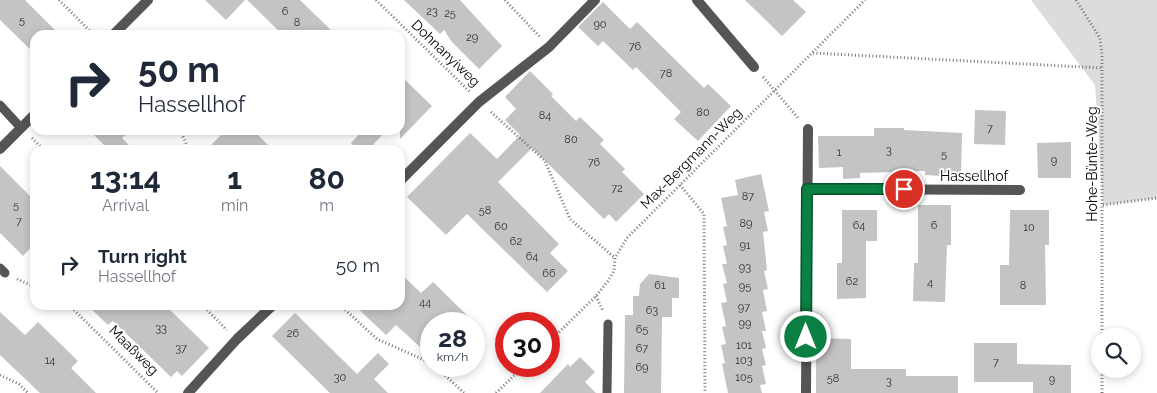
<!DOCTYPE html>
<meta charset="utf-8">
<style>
:root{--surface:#fff;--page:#f2f2f3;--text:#1f2937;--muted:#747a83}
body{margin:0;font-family:Raleway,sans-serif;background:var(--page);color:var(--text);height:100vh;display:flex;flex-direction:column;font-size:19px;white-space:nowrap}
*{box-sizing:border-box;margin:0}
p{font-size:16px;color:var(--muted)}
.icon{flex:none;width:28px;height:28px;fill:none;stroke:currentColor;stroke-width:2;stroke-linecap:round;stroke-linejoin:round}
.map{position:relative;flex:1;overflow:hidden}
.side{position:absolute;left:30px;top:145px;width:375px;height:165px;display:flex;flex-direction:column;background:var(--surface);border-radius:15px;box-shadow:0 2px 8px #0003}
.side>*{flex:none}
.guide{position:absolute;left:30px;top:30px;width:375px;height:105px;border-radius:15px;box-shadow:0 2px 8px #0003;background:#fff;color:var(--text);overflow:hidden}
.buttons{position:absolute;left:1091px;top:328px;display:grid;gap:10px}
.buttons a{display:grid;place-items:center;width:50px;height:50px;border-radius:50%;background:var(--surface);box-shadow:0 2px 8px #0003;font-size:25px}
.speed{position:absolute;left:420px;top:312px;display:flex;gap:10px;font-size:25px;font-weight:700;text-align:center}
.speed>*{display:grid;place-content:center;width:65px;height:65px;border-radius:50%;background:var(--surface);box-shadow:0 2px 8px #0003;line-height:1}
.speed small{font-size:12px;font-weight:400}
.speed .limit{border:8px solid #d22;background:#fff;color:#111}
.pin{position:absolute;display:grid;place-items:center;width:42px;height:42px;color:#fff;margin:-21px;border:2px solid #fff;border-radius:50%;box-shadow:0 1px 5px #0007}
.me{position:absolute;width:55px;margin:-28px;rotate:0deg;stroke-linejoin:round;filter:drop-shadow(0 0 4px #0008)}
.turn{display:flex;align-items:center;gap:18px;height:105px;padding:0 25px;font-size:22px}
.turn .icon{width:65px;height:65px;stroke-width:2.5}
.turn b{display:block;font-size:35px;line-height:42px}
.eta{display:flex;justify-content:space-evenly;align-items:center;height:85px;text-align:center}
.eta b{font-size:30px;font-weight:700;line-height:35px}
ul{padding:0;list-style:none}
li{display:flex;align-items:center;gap:15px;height:70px;padding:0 25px}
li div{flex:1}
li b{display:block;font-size:19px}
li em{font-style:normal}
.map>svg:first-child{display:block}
</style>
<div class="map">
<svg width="1157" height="393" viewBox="0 0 1157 393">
<rect width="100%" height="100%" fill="#fff"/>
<!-- green -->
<polygon fill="#dcdcdc" points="1031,0 1157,0 1157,198 1103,205 1095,85"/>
<!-- building -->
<g fill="#c4c4c4">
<polygon points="0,0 25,0 60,35 35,35 35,54 0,20"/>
<polygon points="205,0 245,0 226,20"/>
<polygon points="247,0 300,0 336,35 283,35"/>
<polygon points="404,0 460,0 502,46 479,69 452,42 444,30 440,34"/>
<polygon points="745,0 793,0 806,12 782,36"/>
<polygon points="603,2 630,29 637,22 704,88 708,84 731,106 698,141 674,119 681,112 636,67 633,70 603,41 598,46 578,27"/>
<polygon points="530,71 553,94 551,96 576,121 580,117 604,140 600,144 625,169 622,172 644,194 616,222 609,214 604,219 532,148 498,182 559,244 550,253 568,271 547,292 467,214 446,235 407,197 470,133 497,159 520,135 505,120 516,109 505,97"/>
<polygon points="400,75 432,106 400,139"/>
<polygon points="975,110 1006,111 1005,145 974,144"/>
<polygon points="874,128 904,128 904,130 962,133 961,177 925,175 925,171 860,173 860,178 843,179 843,167 819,168 818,136 874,136"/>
<polygon points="89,130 131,130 122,138 134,150 109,150"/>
<polygon points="226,130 253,130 273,150 206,150"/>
<polygon points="363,130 387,130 368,150 358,150 351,143"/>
<polygon points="1071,142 1071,178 1038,178 1037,143"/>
<polygon points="0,166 35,201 35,243 23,256 0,233"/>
<polygon points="761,174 769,211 764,212 768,231 763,232 767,270 764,271 768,289 763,290 767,311 762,312 766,331 762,331 766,348 762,349 766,365 762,366 766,384 760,385 762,393 728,393 722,364 725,363 721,345 726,344 722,327 726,326 721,303 727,302 723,284 727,283 722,264 727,264 723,246 727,245 723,227 727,226 721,198 738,195 735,180"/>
<polygon points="918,205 951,205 951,245 947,245 945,302 913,301 914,263 918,263"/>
<polygon points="842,210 877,210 877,241 866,241 866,298 837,299 837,263 842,263"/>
<polygon points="1010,210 1049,210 1049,245 1045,245 1046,305 1000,305 1000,265 1009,265"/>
<polygon points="400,273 421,293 433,282 476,324 431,324 431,357 396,325 386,335 354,305 400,305"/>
<polygon points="649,274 679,278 679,298 672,298 672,317 662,317 661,393 624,393 625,315 633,315 633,296 639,296 640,284"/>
<polygon points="87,305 165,305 209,348 182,376 177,371 171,377 113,321 108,325"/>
<polygon points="0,312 25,335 38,322 78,361 71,368 96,393 40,393 0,355"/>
<polygon points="295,313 357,374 378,353 389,364 374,379 388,393 330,393 272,336"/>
<polygon points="816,338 851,339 851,369 906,369 906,376 958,376 958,393 816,393"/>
<polygon points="974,343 1017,343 1017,364 1071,365 1071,393 1033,393 1033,382 974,382"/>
<polygon points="580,357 595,372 585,382 596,393 540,393 568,364 570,367"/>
</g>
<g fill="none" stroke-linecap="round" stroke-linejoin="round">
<!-- path -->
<g stroke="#777" stroke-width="3" stroke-dasharray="1 2.5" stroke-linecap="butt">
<polyline points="59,0 94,35"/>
<polyline points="376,0 470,92"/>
<polyline points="505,0 540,37"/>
<polyline points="1076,0 1100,38 1102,55 1102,336"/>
<polyline points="813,53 1103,68"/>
<polyline points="763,77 799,119"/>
<polyline points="491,112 545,161 570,219 615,258"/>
<polyline points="180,130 189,150"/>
<polyline points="32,138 44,150"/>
<polyline points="680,185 704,214 705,393"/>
<polyline points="1103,205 1157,198"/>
<polyline points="17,279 35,287"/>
<polyline points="596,296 603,311"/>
<polyline points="69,305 158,393"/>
<polyline points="202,305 227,330"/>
<polyline points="340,305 377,339 431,363"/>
<polyline points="549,342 596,296 608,281 614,271 615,258 627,238 865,0"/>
<polyline points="435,366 464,393"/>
<polyline points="0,375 19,384 28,393"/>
<polyline points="496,393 524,366"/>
<polyline points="1102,393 1102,369"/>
</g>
<!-- service -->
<g stroke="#555" stroke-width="9">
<polyline points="0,105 21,128"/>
<polyline points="0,268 5,273"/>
<polyline points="607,393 608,324"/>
</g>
<!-- minor -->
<g stroke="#555" stroke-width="10">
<polyline points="697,0 754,67"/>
<polyline points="113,35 148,0"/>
<polyline points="0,149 35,114"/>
<polyline points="400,181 479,102 549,47 595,0"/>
<polyline points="807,189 1020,190"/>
<polyline points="188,393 237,339 273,305"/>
<polyline points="806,393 808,129"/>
</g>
</g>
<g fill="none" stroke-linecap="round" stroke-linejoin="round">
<defs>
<polyline id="route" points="806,337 807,189 904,189"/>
</defs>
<!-- route casing -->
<use href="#route" stroke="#07532c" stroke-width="12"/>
<!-- route -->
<use href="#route" stroke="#0b8043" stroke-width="9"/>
</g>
<g text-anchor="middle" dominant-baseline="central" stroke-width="4" stroke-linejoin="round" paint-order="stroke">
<!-- number labels -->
<g font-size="11" fill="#313131">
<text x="285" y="11">6</text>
<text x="432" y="11">23</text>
<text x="450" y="13">25</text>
<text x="22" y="20">5</text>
<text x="297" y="22">8</text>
<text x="600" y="24">90</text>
<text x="472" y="37">29</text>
<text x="635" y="46">76</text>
<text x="666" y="73">78</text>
<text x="703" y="112">80</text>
<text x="545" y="115">84</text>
<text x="990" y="128">7</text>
<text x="571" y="139">80</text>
<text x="889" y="150">3</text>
<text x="839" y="152">1</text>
<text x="944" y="154">5</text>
<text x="1054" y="160">9</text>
<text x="594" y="162">76</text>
<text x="617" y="188">72</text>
<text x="748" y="196">87</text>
<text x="16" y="205">5</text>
<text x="485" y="210">58</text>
<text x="19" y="221">7</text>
<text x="746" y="223">89</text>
<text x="859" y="225">64</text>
<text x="934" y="225">6</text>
<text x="501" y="226">60</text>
<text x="1029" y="227">10</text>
<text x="516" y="241">62</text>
<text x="745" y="245">91</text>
<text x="532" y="256">64</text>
<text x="745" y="267">93</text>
<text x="549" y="273">66</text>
<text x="852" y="281">62</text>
<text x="930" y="282">4</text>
<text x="660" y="285">61</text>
<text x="1023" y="285">8</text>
<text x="745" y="286">95</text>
<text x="425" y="302">44</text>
<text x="744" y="307">97</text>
<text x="652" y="310">63</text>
<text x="745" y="323">99</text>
<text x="161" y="328">33</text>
<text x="642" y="329">65</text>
<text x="293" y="333">26</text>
<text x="744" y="345">101</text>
<text x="181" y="348">37</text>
<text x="642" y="348">67</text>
<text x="50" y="360">14</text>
<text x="744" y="360">103</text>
<text x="996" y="362">7</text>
<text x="642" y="367">69</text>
<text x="340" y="377">30</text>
<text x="744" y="377">105</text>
<text x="833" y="378">58</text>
<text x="1052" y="379">9</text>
<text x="889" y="381">3</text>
</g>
<!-- street labels -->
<g font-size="14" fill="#000" stroke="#fff">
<text transform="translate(446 53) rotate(44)">Dohnanyiweg</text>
<text transform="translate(691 158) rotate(-45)">Max-Bergmann-Weg</text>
<text transform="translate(1092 164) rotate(-90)">Hohe-Bünte-Weg</text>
<text x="974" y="176">Hassellhof</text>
<text transform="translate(134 350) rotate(45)">Maaßweg</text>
</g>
</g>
</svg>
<div class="buttons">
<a><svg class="icon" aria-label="search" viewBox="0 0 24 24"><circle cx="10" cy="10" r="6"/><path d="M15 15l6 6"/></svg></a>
</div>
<div class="speed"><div>28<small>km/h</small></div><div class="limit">30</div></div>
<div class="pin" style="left:904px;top:189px;background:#d93025"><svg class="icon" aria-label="arrive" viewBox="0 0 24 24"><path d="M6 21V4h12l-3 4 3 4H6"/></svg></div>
<svg class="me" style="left:806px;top:337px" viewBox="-20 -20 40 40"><circle r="17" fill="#0b8043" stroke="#fff" stroke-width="3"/><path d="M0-11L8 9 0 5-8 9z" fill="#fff"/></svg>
<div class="guide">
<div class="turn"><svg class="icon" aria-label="right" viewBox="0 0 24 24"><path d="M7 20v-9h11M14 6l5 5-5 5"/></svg><div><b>50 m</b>Hassellhof</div></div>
</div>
<section class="side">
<div class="eta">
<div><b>13:14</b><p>Arrival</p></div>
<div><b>1</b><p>min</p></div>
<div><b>80</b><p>m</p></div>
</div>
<ul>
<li><svg class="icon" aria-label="right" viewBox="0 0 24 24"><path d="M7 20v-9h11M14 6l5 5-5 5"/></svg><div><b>Turn right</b><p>Hassellhof</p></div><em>50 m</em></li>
</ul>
</section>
</div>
